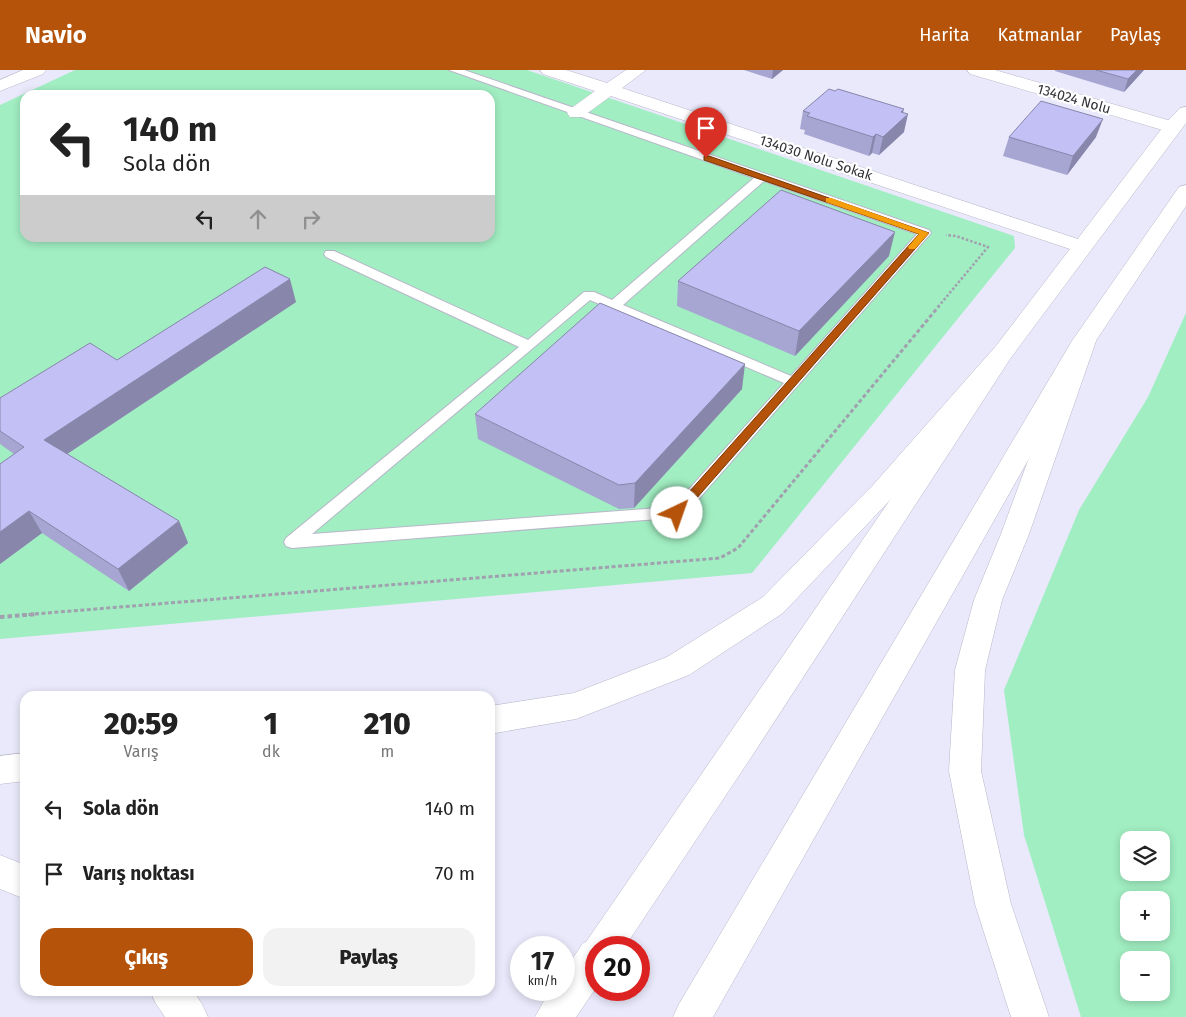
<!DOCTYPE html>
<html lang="tr">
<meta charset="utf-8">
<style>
:root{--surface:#fff;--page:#f2f2f2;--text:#222;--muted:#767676;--accent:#b45309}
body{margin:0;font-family:"Fira Sans",sans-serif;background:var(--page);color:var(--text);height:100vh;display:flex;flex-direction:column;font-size:19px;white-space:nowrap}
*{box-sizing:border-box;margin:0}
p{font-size:16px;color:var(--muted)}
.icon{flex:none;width:28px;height:28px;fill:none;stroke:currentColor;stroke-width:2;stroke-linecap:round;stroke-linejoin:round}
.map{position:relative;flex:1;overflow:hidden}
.drawer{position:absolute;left:20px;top:621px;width:475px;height:305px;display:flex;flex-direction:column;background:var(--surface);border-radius:15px;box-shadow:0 2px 8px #0003}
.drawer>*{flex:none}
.top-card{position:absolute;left:20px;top:20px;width:475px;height:152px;border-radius:15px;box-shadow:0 2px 8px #0003;background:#fff;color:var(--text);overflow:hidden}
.tools{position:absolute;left:1120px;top:761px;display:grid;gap:10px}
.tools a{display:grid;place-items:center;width:50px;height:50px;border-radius:10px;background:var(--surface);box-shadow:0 2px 8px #0003;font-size:25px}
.speed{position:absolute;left:510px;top:866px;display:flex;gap:10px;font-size:25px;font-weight:700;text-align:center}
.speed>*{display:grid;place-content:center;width:65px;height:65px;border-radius:50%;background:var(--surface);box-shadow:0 2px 8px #0003;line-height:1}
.speed small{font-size:12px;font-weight:400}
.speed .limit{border:8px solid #d22;background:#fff;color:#111}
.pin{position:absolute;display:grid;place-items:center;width:42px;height:42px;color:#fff;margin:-51px -21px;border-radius:50% 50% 50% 0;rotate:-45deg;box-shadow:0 0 5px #0007}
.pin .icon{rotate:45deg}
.me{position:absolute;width:55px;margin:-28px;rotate:42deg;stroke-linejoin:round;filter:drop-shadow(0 0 4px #0008)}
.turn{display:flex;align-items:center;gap:18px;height:105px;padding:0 20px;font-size:22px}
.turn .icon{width:65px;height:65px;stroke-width:2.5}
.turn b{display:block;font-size:35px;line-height:42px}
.lanes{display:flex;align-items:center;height:48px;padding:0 20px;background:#0003;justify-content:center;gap:25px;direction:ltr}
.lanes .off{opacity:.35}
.eta{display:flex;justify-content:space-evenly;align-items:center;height:85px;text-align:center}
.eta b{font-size:30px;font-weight:800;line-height:35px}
.cta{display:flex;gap:10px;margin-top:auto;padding:10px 20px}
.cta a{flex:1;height:58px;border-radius:15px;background:var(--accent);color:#fff;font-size:20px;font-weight:800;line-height:58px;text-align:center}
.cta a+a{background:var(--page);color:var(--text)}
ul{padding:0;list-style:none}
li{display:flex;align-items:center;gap:15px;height:65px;padding:0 20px}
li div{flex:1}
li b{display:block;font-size:19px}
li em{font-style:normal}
header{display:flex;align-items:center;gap:30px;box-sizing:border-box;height:70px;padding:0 25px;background:var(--accent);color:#fff}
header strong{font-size:24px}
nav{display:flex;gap:28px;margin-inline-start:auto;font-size:18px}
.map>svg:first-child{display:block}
</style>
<header>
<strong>Navio</strong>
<nav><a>Harita</a><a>Katmanlar</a><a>Paylaş</a></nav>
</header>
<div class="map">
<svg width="1186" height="947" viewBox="0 0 1186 947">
<rect width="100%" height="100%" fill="#e9e9fb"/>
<!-- green -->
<g fill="#a1eec2" fill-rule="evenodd">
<path d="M75 0H527L1014 166 1015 178 752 503 0 569V35ZM25 25H490V168H25Z"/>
<path d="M1186 243V947H1081L1024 765 1004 620 1079 440 1148 327ZM1129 770H1161V802H1129ZM1129 830H1161V862H1129ZM1129 890H1161V922H1129Z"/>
</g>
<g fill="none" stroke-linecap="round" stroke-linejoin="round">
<defs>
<path id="lane" d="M449 0H464L929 160 931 163 683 447 292 478 286 476 284 472 286 468 519 277 326 187 324 184 326 181H334L528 270 584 222H594L612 230 754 108ZM764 111 917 164 791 306 623 235ZM590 230 784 313 673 437 312 464Z"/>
<g id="street">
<polygon points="23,0 46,0 43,4 0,21 0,10"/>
<polygon points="540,0 566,0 607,13 626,0 646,0 622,18 1090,173 1093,177 1090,181 1083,183 1076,181 611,26 582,47 570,47 567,43 570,39 595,21 543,4"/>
<polygon points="967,0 995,0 1178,53 1181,57 1178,61 1166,61 970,4"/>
</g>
<g id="secondary">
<polygon points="1186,37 1186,53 1012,286 752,686 624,878 596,878 596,918 576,947 535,947 550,920 564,920 564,901 583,873 586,872 996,276 1166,53 1180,38"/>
<polygon points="1186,115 1186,136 1095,272 713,947 673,947 679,934 1072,271 1179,117"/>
</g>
<g id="highway">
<polygon points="1084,264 1092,266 1096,271 1029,464 1002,530 985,600 981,701 1011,834 1049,947 1011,947 975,834 949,701 955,600 974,530 1001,464 1072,271 1076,266"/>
<polygon points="1004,274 1012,276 1016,281 1012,286 891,429 783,543 689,605 576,649 490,664 490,636 574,623 667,587 763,527 873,415 996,276"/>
<polygon points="25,683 25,711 0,714 0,686"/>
<polygon points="0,785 25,795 25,829 0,819"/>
<polygon points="150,921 193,921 202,934 208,947 165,947 156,934"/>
</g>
</defs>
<!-- lane casing -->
<use href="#lane" stroke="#b8b7c9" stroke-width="2"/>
<!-- street casing -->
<use href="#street" stroke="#b8b7c9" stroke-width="1"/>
<!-- secondary casing -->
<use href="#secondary" stroke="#b8b7c9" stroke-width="1"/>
<!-- highway casing -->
<use href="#highway" stroke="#b8b7c9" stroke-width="1"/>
<!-- path-far2 -->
<polyline stroke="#a0a0ae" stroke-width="2.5" stroke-dasharray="2.5 2" stroke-linecap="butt" points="938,237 988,177 956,166 946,165"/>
<!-- path-far1 -->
<polyline stroke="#a0a0ae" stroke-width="3" stroke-dasharray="4 2.5" stroke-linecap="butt" points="22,545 720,488 738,478 939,236"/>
<!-- path -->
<polyline stroke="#a0a0ae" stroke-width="4" stroke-dasharray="4.5 3" stroke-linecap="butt" points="0,547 38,544"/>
<!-- lane -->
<use href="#lane" fill="#fff" fill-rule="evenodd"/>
<!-- street -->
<use href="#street" fill="#fff" fill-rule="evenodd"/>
<!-- secondary -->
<use href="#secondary" fill="#fff" fill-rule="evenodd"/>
<!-- highway -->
<use href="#highway" fill="#fff" fill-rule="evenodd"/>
</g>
<!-- wall -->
<g fill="#a7a5d2">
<polygon points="744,0 783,0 772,9"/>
<polygon points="1055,0 1144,0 1124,22 1055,1"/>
<polygon points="803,41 903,42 904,62 879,85 872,83 869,86 804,64 805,60 800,59"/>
<polygon points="1009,67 1096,67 1067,105 1003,86"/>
<polygon points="889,186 795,286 677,236 678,211"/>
<polygon points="296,232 67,384 179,451 188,473 129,521 42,463 0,494 0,394 14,384 0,374 0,328"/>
<polygon points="742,319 634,438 619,439 478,369 475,344"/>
</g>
<!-- shaded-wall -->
<g fill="#8886ab">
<polygon points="773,0 783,0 772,9"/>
<polygon points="1137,0 1144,0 1124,22 1128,9"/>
<polygon points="904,39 901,50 908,44 904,62 879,85 883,67 901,42"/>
<polygon points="1103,49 1096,67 1067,105 1073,86"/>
<polygon points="876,64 872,83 869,86 873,67"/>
<polygon points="895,162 889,186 795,286 799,261"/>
<polygon points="290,209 296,232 55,392 44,370"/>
<polygon points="745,294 742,319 634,438 635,413"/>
<polygon points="29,441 42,463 0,494 0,462"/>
<polygon points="179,451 188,473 129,521 118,499"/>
</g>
<!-- building -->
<g fill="#c2c0f4" stroke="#8886ab">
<polygon points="1096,0 1137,0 1128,9"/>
<polygon points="829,19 835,21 838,19 904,39 901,42 908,44 883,67 876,64 873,67 807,46 810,43 803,41"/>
<polygon points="1041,31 1103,49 1073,86 1009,67"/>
<polygon points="781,120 895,162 799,261 678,211"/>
<polygon points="265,197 290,209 44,370 179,451 118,499 29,441 0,462 0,394 24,377 0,361 0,328 90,273 117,290"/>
<polygon points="600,233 745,294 635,413 619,415 475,344"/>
</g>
<!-- route -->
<polygon fill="#b45309" stroke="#753606" points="704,86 709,86 929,163 681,446 677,447 671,443 673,440 919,164 704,90"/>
<!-- slow -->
<polygon fill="#f59e0b" points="826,128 831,128 929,163 915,179 909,179 908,177 919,164 826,132"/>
<g text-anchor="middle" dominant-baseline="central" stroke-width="4.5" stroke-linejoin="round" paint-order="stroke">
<!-- far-street labels -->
<g font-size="14" fill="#333239" stroke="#fff">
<text transform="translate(1074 29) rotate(16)">134024 Nolu</text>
<text transform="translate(816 88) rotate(18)">134030 Nolu Sokak</text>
</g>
</g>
</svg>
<div class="tools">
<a><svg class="icon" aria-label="layers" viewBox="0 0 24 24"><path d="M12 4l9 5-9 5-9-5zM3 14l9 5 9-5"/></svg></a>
<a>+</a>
<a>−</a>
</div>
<div class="speed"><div>17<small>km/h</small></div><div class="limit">20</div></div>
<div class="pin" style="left:706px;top:88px;background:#d93025"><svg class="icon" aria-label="arrive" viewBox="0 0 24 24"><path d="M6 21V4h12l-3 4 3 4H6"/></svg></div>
<svg class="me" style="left:677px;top:443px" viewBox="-20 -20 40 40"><circle r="19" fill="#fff"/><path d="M0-13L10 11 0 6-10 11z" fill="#b45309"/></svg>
<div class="top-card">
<div class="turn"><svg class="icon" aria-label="left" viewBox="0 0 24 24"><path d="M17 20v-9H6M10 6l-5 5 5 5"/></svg><div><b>140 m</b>Sola dön</div></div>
<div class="lanes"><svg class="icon" aria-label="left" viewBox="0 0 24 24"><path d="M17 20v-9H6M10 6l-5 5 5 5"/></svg><svg class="icon off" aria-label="ahead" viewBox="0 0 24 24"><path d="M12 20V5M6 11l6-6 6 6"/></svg><svg class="icon off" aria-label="right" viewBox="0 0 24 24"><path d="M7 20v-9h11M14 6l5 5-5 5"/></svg></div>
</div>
<section class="drawer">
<div class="eta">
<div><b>20:59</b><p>Varış</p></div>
<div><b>1</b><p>dk</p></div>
<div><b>210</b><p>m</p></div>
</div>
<ul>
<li><svg class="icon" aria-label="left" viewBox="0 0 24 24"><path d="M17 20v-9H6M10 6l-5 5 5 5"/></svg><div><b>Sola dön</b></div><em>140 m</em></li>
<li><svg class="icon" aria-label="arrive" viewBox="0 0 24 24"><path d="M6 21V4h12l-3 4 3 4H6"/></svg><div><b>Varış noktası</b></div><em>70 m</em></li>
</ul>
<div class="cta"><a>Çıkış</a><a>Paylaş</a></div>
</section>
</div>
